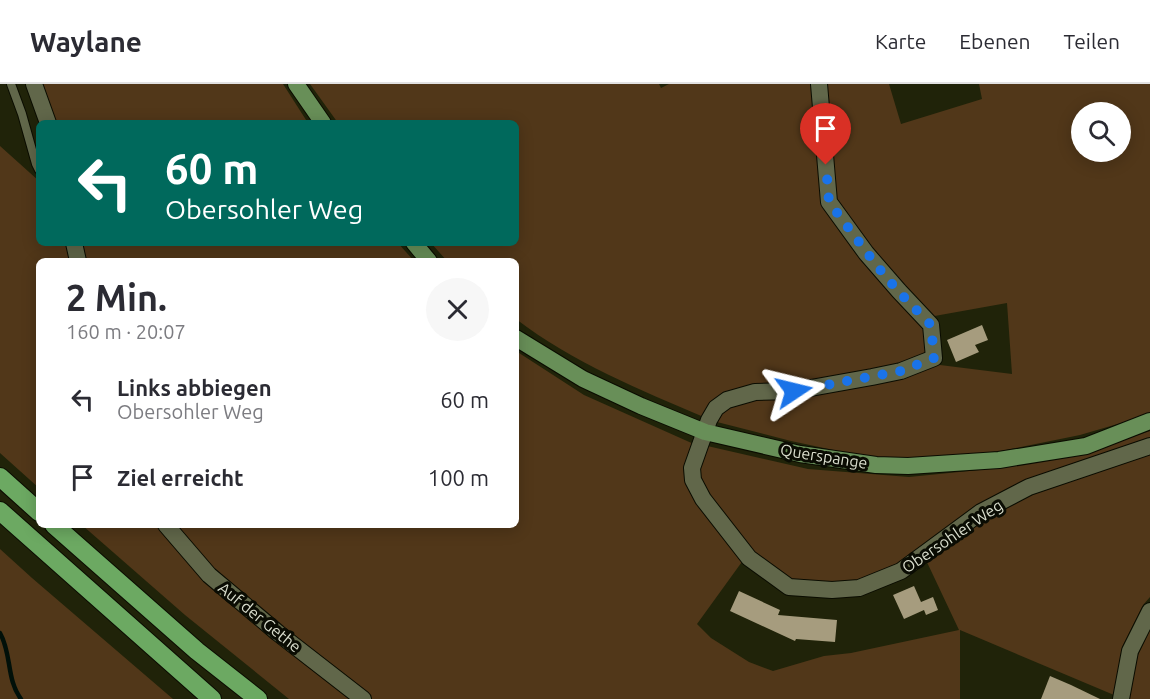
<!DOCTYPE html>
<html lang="de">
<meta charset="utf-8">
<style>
:root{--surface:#fff;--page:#f7f7f7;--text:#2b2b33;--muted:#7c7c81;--line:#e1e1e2}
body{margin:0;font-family:Ubuntu,sans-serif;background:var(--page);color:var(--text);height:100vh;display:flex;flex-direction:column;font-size:22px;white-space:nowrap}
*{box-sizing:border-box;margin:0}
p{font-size:20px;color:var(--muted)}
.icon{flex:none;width:33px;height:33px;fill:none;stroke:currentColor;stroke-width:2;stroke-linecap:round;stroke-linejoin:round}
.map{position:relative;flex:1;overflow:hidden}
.details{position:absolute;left:36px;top:174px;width:483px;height:270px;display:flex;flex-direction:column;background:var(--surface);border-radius:9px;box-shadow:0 3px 15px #0003}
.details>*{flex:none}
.guide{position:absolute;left:36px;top:36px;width:483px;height:126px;border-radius:9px;box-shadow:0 3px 15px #0003;background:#00695c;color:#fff;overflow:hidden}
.buttons{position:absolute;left:1071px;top:18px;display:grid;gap:12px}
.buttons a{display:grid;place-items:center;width:60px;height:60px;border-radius:50%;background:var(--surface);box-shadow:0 3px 15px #0003;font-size:30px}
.pin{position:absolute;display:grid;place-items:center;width:51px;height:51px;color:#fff;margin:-62px -26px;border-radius:50% 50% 50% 0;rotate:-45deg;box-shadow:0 0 6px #0007}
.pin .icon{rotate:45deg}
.me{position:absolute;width:66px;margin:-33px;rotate:80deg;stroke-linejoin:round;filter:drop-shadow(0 0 4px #0008)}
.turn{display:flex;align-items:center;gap:21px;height:126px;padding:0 30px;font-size:27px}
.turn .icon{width:78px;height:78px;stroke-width:2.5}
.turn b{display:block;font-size:42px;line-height:51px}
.round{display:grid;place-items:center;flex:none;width:63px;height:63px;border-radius:32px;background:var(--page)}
.overview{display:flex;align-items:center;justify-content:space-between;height:102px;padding:0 30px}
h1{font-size:36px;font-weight:600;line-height:45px}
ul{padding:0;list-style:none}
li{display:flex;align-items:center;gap:18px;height:78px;padding:0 30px}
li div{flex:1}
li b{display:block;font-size:22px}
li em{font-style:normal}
header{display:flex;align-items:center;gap:36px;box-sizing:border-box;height:84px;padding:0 30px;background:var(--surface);border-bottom:2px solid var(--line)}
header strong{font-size:28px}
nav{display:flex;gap:33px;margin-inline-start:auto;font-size:21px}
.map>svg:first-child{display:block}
</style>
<header>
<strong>Waylane</strong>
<nav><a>Karte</a><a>Ebenen</a><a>Teilen</a></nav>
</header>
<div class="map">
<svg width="1150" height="615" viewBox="0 0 1150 615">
<rect width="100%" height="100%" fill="#202309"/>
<!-- green -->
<g fill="#513719" fill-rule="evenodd">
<polygon points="38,0 283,0 308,39 52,39"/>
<path d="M310 0H659L661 4 669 0H889L901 40 982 15 979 0H1150V329L1121 339 1080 351 1001 367 907 376 852 370 791 357 717 338 722 326 730 319 932 280 1012 290 1007 219 929 233 931 274 870 290 753 304 706 334C641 306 573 279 516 235V177H447L431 159H516V39H338ZM1082 28H1120V68H1082Z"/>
<polygon points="0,62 39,97 39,159 70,159 73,177 39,177 39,404 0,369"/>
<polygon points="78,159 398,159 414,177 81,177"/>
<polygon points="516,267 584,311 696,361 687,382 744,475 697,540 711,554 749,578 773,587 824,572 851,569 959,546 925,474 938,463 1031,406 1150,366 1150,513 1143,521 1122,563 1114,611 960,546 960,615 370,615 213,486 173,441 516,441"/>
<polygon points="1150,347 1150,358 1025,400 900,483 860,500 789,500 752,470 725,438 694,383 703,361 808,385 909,393 999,384 1086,368"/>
<polygon points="82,441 161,441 357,615 289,615 185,531"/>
<polygon points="0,465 32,494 173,615 0,615"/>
<polygon points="1150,546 1150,615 1129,615 1138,571"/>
</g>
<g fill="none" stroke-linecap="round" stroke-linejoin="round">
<!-- stream -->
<path stroke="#011009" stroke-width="4.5" d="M0 549C12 570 6 595 21 615"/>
</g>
<!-- building -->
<g fill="#a69c7e">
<polygon points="982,241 988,256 975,261 979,268 956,278 947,256"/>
<polygon points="914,502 921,518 933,513 938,526 926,531 924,526 904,535 893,511"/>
<polygon points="739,507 780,526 778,531 837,536 835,558 796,555 795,557 730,527"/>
<polygon points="1050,592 1071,601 1100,615 1041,615"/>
</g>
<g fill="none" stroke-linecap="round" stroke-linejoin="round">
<defs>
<polyline id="service" points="11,0 22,30 36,80 39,86"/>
<g id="minor">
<polyline points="34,0 48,39"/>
<polyline points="819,0 829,118 866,169 899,207 931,241 934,274 901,287 872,293 794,307 755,308 727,316 716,324 709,336 692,384 693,396 703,415 749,474 789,503 832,506 859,504 901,487 981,428 1029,403 1150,362"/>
<polyline points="74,159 78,177"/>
<polyline points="166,441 209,491 278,549 363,615"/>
</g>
<polyline id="tertiary" points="1121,615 1130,567 1150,527"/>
<g id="primary">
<polyline points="296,0 323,39"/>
<polyline points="414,159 429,177"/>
<polyline points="516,254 583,295 641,322 705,348 800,370 876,381 908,382 999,376 1086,362 1150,337"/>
</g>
<g id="motorway">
<polyline points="0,393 39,428"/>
<polyline points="0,427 212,615"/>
<polyline points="54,441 197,567 258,615"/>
</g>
</defs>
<!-- service casing -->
<use href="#service" stroke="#0a0c00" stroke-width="10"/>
<!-- minor casing -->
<use href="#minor" stroke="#0a0c00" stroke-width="18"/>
<!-- tertiary casing -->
<use href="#tertiary" stroke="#0a0c00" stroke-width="18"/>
<!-- primary casing -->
<use href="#primary" stroke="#0a0c00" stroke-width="18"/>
<!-- motorway casing -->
<use href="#motorway" stroke="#0a0c00" stroke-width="20"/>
<!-- service -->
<use href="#service" stroke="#61674a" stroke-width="8"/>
<!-- minor -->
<use href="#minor" stroke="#61674a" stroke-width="16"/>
<!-- tertiary -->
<use href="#tertiary" stroke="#61674a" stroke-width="16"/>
<!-- primary -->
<use href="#primary" stroke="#688f58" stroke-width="16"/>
<!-- motorway -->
<use href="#motorway" stroke="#6ca962" stroke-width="18"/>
</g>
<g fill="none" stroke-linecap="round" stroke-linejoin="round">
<!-- route -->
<polyline stroke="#1a73e8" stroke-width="10" stroke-dasharray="0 18" points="794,307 901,287 934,274 931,241 898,207 877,182 829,118 826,81"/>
</g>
<g text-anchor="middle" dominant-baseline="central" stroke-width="6" stroke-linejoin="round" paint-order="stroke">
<!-- street labels -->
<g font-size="16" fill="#d9ddcd" stroke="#0a0c03">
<text transform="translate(824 372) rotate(9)">Querspange</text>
<text transform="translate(952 452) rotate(-34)">Obersohler Weg</text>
<text transform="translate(260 533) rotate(39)">Auf der Gethe</text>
</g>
</g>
</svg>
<div class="buttons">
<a><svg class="icon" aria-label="search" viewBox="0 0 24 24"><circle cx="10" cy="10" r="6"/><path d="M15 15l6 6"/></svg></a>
</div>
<div class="pin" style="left:826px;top:81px;background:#d93025"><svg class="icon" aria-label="arrive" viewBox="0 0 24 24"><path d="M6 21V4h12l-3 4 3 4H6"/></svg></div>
<svg class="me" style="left:794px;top:307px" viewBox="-20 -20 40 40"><path d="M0-17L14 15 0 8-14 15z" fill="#1a73e8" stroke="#fff" stroke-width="4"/></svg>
<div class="guide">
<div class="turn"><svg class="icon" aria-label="left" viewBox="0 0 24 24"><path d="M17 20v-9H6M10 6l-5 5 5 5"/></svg><div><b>60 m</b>Obersohler Weg</div></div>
</div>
<section class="details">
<div class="overview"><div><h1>2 Min.</h1><p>160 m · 20:07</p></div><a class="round"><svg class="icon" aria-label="close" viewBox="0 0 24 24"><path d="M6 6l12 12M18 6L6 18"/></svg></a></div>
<ul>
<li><svg class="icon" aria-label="left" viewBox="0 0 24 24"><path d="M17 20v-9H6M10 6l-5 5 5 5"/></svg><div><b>Links abbiegen</b><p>Obersohler Weg</p></div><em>60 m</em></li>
<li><svg class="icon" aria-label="arrive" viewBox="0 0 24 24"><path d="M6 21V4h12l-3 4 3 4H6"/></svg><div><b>Ziel erreicht</b></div><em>100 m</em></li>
</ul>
</section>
</div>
